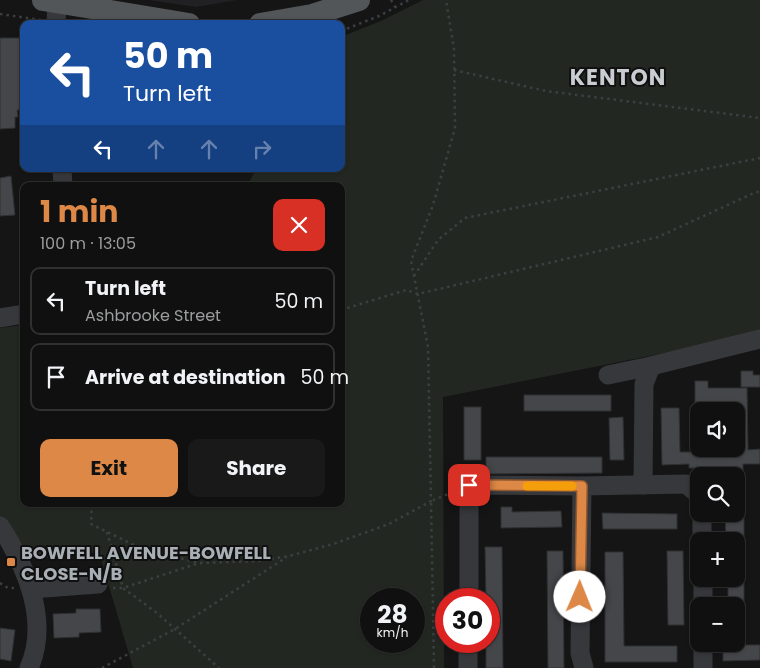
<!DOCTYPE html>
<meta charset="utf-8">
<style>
:root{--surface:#101010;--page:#191919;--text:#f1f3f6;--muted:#9c9d9f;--line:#303030;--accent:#dd8846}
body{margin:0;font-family:Poppins,sans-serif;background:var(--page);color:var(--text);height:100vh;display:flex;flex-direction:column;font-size:19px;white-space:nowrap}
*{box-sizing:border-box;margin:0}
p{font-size:16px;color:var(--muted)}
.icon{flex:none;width:28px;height:28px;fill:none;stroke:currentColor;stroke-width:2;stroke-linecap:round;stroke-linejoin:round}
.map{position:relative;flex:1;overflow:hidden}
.sheet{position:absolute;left:20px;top:182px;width:325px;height:325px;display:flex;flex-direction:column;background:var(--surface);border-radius:10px;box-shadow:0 1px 4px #0004,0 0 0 1px var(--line)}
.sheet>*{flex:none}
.guide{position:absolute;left:20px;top:20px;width:325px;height:152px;border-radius:10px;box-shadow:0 1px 4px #0004,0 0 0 1px var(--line);background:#1a4fa0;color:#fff;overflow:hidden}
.fabs{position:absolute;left:690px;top:402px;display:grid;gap:10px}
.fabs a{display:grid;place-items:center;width:55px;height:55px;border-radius:10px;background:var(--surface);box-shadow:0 1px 4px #0004,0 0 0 1px var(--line);font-size:25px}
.speed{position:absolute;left:360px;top:588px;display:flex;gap:10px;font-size:25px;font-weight:700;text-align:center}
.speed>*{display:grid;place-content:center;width:65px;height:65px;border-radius:50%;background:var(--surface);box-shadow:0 1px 4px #0004,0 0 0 1px var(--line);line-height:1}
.speed small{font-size:12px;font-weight:400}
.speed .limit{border:8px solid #d22;background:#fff;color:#111}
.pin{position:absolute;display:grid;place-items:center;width:42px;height:42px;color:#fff;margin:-21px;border-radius:10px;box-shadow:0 2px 8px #0006}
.me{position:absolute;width:55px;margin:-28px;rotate:1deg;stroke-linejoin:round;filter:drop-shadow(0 0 4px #0008)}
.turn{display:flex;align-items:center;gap:18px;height:105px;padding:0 20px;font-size:22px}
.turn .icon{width:65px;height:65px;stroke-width:2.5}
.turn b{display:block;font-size:35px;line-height:42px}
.lanes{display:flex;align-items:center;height:48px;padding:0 20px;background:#0003;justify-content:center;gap:25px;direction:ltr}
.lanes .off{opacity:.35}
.round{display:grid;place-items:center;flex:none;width:52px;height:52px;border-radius:10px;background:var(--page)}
.overview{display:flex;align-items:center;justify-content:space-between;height:85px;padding:0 20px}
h1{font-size:30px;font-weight:700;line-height:38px;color:var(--accent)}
.cta{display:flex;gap:10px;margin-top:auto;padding:10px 20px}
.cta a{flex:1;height:58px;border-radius:10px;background:var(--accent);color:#111;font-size:20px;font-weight:700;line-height:58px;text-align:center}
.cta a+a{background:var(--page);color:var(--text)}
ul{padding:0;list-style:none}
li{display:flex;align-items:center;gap:15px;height:68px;margin:0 10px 8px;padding:0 10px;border:2px solid var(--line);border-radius:10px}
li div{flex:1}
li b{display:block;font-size:19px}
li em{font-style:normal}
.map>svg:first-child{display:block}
</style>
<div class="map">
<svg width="760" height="668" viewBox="0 0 760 668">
<rect width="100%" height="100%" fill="#151516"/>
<!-- built -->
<polygon fill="#212123" points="149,0 237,0 196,7"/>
<!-- green -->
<path fill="#222821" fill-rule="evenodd" d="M423 0H760V334L443 397 444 668H133L99 552 28 560 0 517V328L24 325V504H341V186H247L255 171 280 169H341V37L381 21ZM371 599H414V641H371Z"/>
<!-- building -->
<g fill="#444649" stroke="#2f3032">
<polygon points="0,38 24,38 24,110 17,110 18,117 15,117 15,128 0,129"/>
<polygon points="11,176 15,215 0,216 0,178"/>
<polygon points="741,371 753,371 753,375 760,375 760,387 741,387"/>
<polygon points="695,381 708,381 708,388 747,388 748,450 760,449 760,464 743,464 743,476 725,476 725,468 689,468 689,464 662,465 661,408 679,408 680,452 733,452 733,450 736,450 736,411 734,411 734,402 695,403"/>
<rect x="524" y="395" width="87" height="16"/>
<rect x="464" y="407" width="17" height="53"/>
<polygon points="623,417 624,460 610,460 609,418"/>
<polygon points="486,457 602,457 602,473 486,474"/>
<polygon points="501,507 512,507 512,512 561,511 562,527 501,528"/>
<polygon points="602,513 677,514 677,529 603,529"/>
<polygon points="725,514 744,514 744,541 726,541"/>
<polygon points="485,547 502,547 503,668 486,668 486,641 489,641 489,599 486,599"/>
<polygon points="547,551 563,551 564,668 548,668"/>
<polygon points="667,551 683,551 684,625 668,625"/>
<polygon points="605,552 623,552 624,646 677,646 677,662 605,662"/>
<rect x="728" y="579" width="16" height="27"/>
<polygon points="76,609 100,609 101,632 79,633 79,637 54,638 53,614 76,613"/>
<polygon points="0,628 15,630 11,661 0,659"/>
<polygon points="723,645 760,645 760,660 723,661"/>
</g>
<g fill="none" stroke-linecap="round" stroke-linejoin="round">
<!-- path -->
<g stroke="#3c3f42" stroke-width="2.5" stroke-dasharray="2.5 4" stroke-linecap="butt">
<polyline points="391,0 395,7"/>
<polyline points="0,14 41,20"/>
<polyline points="341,31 379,16 409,0"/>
<polyline points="454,70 546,91 760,118"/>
<polyline points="414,276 438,240 465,218 760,158"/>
<polyline points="341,310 406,290 418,294 658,237 756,192 760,192"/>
<polyline points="92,504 91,524 138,547 199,563"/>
<polyline points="107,532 123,588 157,613 219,668"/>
<polyline points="0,583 8,588 14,588"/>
<polyline points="113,588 123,588 199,563 258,561 289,556 333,544 389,524 431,501 428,347 411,261 433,205 455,128 454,49 446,0"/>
<polyline points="102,668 175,629 287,557"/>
<polyline points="434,668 431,501 453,492"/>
</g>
<!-- minor -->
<g stroke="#36383b" stroke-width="19">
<polyline points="56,24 57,2"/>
<polyline points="62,169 63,186"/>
<polyline points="0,318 24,314"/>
<polyline points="608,375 651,366"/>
<polyline points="643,485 644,384 651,366 760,339"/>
<polyline points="582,486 580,653 584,668"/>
<polyline points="702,514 702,541"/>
<path d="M0 526C26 566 50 621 29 668"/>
<polyline points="703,579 703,606"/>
<polyline points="31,589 98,584"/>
<polyline points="469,599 469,485 582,486 686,484 699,495"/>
<polyline points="703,644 703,668"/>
<polyline points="468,668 468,641"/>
</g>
<!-- major -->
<g stroke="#525659" stroke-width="22">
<polyline points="43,0 189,24"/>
<polyline points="260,24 312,15 359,0"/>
</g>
</g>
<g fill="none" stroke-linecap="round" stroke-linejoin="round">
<defs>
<polyline id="route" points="469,485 582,486 580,597"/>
</defs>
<!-- route casing -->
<use href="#route" stroke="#90582e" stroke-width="12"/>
<!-- route -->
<use href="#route" stroke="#dd8846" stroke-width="9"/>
<!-- slow -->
<polyline stroke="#f59e0b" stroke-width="9" points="527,486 572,486"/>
</g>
<!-- markers -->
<rect fill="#dd8846" stroke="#101011" stroke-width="2" x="6" y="557" width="10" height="10" rx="2.5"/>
<g text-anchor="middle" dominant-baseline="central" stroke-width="4" stroke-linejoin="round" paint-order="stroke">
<!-- poi labels -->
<g font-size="18" font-weight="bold" fill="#a8afb5" stroke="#101011" text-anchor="start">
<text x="21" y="552">BOWFELL AVENUE-BOWFELL<tspan x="21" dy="21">CLOSE-N/B</tspan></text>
</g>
<!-- district labels -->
<g font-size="22" font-weight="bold" letter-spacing="1" fill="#c8cdd1" stroke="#101011">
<text x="618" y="77">KENTON</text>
</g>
</g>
</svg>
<div class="fabs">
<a><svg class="icon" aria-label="sound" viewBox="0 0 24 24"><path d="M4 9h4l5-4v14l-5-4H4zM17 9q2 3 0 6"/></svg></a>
<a><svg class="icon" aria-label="search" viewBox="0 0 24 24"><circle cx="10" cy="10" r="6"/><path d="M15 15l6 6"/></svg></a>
<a>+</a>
<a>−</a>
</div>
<div class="speed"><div>28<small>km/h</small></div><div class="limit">30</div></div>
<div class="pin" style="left:469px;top:485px;background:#d93025"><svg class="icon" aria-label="arrive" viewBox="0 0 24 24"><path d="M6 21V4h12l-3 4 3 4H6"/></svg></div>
<svg class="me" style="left:580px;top:597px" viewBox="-20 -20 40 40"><circle r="19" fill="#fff"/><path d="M0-13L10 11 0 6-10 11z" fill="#dd8846"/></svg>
<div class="guide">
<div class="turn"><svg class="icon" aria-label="left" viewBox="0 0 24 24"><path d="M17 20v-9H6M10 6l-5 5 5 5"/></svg><div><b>50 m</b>Turn left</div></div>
<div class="lanes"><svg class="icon" aria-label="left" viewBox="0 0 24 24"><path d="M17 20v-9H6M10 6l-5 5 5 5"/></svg><svg class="icon off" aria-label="ahead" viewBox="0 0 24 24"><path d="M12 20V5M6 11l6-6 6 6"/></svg><svg class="icon off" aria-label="ahead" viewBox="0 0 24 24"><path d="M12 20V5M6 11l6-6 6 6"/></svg><svg class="icon off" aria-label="right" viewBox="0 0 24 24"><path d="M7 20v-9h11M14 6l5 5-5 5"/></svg></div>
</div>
<section class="sheet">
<div class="overview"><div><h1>1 min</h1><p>100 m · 13:05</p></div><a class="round" style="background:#d93025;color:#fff"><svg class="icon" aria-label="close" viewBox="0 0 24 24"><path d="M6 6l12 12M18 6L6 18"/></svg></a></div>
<ul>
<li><svg class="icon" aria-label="left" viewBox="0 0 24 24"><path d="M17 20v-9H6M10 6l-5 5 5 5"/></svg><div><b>Turn left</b><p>Ashbrooke Street</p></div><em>50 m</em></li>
<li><svg class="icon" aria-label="arrive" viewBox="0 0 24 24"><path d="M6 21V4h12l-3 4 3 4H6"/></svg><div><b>Arrive at destination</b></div><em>50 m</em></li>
</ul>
<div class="cta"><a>Exit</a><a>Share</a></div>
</section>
</div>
